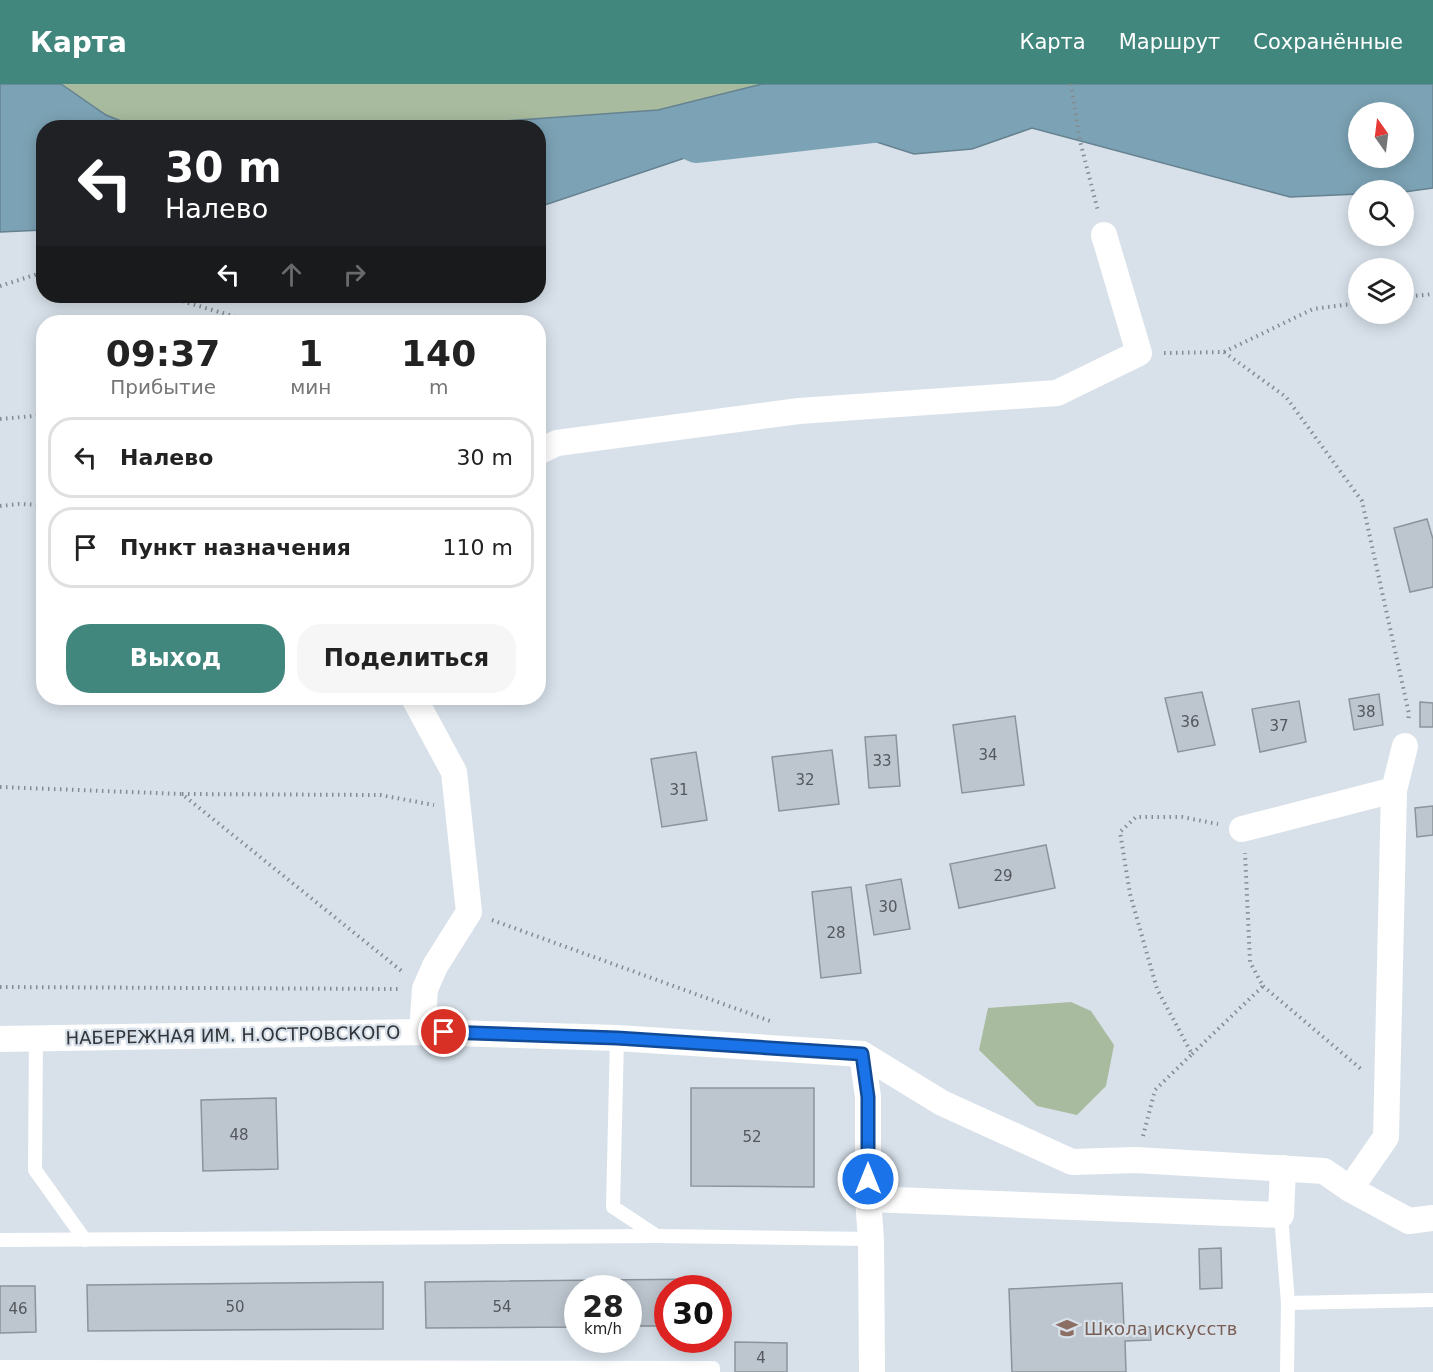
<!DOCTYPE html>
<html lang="ru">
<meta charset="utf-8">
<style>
:root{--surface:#fff;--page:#f6f6f6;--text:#222;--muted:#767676;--line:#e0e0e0;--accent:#41877e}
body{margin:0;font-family:"DejaVu Sans",sans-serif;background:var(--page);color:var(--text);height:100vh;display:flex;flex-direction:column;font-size:22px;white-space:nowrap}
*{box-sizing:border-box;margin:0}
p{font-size:20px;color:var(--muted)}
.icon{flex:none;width:33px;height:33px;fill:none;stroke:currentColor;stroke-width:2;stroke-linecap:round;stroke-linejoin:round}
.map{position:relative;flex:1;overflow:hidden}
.details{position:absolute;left:36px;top:231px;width:510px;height:390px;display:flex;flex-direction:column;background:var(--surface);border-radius:24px;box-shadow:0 3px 15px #0003}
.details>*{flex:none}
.banner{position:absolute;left:36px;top:36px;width:510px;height:183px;border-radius:24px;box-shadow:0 3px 15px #0003;background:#202124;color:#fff;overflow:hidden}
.needle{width:39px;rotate:346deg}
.buttons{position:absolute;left:1348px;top:18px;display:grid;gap:12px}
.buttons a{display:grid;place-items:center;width:66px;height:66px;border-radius:50%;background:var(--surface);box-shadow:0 3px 15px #0003;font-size:30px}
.speed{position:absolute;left:564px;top:1191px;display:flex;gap:12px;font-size:30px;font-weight:700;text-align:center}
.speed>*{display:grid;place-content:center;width:78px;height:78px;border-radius:50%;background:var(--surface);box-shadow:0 3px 15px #0003;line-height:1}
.speed small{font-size:15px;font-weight:400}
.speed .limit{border:9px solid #d22;background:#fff;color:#111}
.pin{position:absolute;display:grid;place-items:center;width:51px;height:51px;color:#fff;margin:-26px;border:3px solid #fff;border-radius:50%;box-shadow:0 2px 6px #0007}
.me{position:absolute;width:66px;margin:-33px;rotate:0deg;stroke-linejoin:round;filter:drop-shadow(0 0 4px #0008)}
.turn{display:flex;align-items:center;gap:21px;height:126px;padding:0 30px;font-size:27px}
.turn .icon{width:78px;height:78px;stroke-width:2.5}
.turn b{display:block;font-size:42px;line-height:51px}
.lanes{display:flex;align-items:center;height:57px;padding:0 30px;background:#0003;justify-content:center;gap:30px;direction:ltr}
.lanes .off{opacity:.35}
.eta{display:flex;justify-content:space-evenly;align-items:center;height:102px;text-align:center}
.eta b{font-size:36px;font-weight:700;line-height:42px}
.action{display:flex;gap:12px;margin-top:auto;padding:12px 30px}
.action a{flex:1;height:69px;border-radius:24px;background:var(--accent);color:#fff;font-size:24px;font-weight:700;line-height:69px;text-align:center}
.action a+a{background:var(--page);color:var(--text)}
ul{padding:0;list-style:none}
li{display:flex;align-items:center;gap:18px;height:81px;margin:0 12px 9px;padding:0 18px;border:3px solid var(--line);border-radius:24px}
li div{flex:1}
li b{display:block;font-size:22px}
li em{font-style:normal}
header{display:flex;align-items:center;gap:36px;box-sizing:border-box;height:84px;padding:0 30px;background:var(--accent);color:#fff}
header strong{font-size:28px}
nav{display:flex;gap:33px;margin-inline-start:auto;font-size:21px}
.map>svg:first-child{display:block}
</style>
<header>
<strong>Карта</strong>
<nav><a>Карта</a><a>Маршрут</a><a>Сохранённые</a></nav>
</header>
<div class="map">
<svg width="1433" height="1288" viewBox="0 0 1433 1288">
<rect width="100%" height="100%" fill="#d8e1ea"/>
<!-- green -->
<g fill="#a8bb9e">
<polygon points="61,0 762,0 658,26 422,44 136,43 106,31"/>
<polygon points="1071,918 1091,927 1114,961 1106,1002 1077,1031 1037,1022 979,966 988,924"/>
</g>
<!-- water -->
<g fill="#7ca3b5" stroke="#668290" stroke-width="1.5" fill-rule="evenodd">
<polygon points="0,0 61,0 106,31 136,43 44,44 43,146 0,148"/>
<path d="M762 0H1433V104L1404 108 1359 106V110L1290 113 1032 44 972 65 914 70 861 53 827 36 768 46 539 123 538 44 422 43 658 26ZM1359 28H1404V74H1359Z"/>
</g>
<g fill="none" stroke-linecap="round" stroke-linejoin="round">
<!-- river -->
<polyline stroke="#7ca3b5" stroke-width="46" points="697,56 900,33"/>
</g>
<!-- building -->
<g fill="#bdc5ce" stroke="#8b939b" stroke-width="1.5">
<polygon points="1427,435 1433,455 1433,503 1410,508 1394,444"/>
<polygon points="1202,608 1215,661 1178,668 1165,614"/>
<polygon points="1379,610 1383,641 1354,646 1349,615"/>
<polygon points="1299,617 1306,658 1260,668 1252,625"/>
<polygon points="1420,618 1433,619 1433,643 1420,643"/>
<polygon points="1015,632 1024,701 962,709 953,641"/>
<polygon points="896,651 900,702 869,704 865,653"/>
<polygon points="832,666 839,720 779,727 772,673"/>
<polygon points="696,668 707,736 662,743 651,675"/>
<polygon points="1433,722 1433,751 1417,753 1415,724"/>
<polygon points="1046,761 1055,804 959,824 950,780"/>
<polygon points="901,795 910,845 874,851 866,801"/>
<polygon points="851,803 861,889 821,894 812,808"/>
<polygon points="691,1004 814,1004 814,1103 691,1102"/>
<polygon points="276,1014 278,1085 203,1087 201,1016"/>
<polygon points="1221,1164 1222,1204 1200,1205 1199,1165"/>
<polygon points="703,1195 703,1204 668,1204 668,1242 628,1242 628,1204 578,1204 578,1243 426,1244 425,1198"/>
<polygon points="383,1198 383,1245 88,1247 87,1201"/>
<polygon points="1122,1199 1124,1244 1150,1243 1151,1256 1125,1257 1126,1288 1012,1288 1009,1205"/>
<polygon points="0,1202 35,1202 36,1248 0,1249"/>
<polygon points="735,1258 787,1259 787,1288 735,1288"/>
</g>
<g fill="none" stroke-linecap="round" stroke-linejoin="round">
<!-- path -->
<g stroke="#858b91" stroke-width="4" stroke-dasharray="1.5 4.5" stroke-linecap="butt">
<polyline points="1071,0 1080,57 1098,127"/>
<polyline points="0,202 44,188"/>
<polyline points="165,212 253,238"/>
<polyline points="1404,213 1433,210"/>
<polyline points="1224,268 1313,225 1359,219"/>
<polyline points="1164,269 1224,268 1286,313 1362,417 1409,630 1408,637"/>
<polyline points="0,335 44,331"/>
<polyline points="0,422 19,420 44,421"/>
<polyline points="0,703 182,710 404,889"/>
<polyline points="182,710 380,711 434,721"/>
<polyline points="492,836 770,937"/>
<polyline points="1263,902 1361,985"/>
<polyline points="0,903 399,905"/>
<polyline points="1192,970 1263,902 1250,878 1245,769"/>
<polyline points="1143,1052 1155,1006 1192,970 1157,905 1130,810 1120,748 1136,733 1182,733 1218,740"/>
</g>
<!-- lane -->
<g stroke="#fff" stroke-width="14">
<polyline points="617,954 613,1123 657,1152"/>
<polyline points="36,955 35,1086 85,1156"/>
<polyline points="1281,1131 1288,1219 1287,1288"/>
<polyline points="0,1156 657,1152 871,1155"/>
<polyline points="1288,1219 1433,1216"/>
<polyline points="0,1283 713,1284 713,1288"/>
</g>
<!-- street -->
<g stroke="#fff" stroke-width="26">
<polyline points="538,368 557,359 799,327 1057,309 1139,269 1104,151"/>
<polyline points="414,614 454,688 469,828 435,882 425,905 422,948"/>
<polyline points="1242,745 1394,706 1405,662"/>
<polyline points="0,955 422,948 617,954 862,970 942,1019 1072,1078 1136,1076 1324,1087 1350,1105 1409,1137 1433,1134"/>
<polyline points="862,970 868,1013 868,1115 871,1155 872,1288"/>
<polyline points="1350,1105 1386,1053 1394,706"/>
<polyline points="868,1115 1281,1131 1283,1084"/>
</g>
</g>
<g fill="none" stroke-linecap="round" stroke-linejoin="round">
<defs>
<polyline id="route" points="444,948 617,954 862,970 868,1013 868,1095"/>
</defs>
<!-- route casing -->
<use href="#route" stroke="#114b97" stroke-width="15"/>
<!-- route -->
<use href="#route" stroke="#1a73e8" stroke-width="10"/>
</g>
<!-- icons -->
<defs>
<symbol id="school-bare" viewBox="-9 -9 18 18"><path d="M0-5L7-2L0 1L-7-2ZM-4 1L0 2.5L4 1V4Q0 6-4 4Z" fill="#8d6e63" stroke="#d8e1ea" stroke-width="2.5" paint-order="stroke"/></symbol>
</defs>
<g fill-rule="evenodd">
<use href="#school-bare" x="1052" y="1229" width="30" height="30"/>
</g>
<g text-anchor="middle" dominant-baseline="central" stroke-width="4.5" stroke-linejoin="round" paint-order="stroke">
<!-- number labels -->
<g font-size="15" fill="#54585e">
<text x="1366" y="628">38</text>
<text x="1190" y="638">36</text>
<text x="1279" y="642">37</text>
<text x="988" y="671">34</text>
<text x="882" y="677">33</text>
<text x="805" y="696">32</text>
<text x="679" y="706">31</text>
<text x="1003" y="792">29</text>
<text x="888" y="823">30</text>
<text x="836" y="849">28</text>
<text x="239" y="1051">48</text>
<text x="752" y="1053">52</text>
<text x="235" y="1223">50</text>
<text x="502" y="1223">54</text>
<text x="18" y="1225">46</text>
<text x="761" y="1274">4</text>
</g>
<!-- street labels -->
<g font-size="18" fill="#313438" stroke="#d8e1ea">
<text transform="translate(233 951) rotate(-1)">НАБЕРЕЖНАЯ ИМ. Н.ОСТРОВСКОГО</text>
</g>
<!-- education labels -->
<g font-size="18" fill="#785e54" stroke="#d8e1ea" text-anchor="start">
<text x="1084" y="1244">Школа искусcтв</text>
</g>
</g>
</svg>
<div class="buttons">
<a><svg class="needle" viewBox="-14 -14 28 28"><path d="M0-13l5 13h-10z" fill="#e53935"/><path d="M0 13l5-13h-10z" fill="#767676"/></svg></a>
<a><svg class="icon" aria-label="search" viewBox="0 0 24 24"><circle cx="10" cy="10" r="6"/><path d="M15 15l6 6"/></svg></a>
<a><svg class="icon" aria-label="layers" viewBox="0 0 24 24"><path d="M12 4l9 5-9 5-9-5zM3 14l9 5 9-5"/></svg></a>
</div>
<div class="speed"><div>28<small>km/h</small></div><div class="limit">30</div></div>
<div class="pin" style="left:444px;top:948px;background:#d93025"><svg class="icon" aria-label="arrive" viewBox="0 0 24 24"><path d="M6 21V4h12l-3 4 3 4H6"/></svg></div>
<svg class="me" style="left:868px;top:1095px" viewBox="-20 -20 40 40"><circle r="17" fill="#1a73e8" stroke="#fff" stroke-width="3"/><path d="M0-11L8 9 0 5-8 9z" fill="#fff"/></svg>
<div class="banner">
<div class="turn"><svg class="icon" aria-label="left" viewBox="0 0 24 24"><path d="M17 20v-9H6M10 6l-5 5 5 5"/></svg><div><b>30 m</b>Налево</div></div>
<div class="lanes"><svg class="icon" aria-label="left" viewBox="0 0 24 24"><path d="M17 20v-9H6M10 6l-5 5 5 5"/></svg><svg class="icon off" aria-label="ahead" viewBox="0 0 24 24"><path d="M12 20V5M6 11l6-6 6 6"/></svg><svg class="icon off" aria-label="right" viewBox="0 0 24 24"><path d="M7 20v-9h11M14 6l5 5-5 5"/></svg></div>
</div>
<section class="details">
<div class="eta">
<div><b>09:37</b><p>Прибытие</p></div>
<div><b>1</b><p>мин</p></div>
<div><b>140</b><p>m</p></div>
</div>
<ul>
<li><svg class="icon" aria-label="left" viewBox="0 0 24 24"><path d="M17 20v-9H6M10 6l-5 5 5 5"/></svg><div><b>Налево</b></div><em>30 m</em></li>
<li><svg class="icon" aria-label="arrive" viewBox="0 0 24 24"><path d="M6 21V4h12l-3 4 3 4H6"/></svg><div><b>Пункт назначения</b></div><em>110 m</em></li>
</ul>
<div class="action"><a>Выход</a><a>Поделиться</a></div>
</section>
</div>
